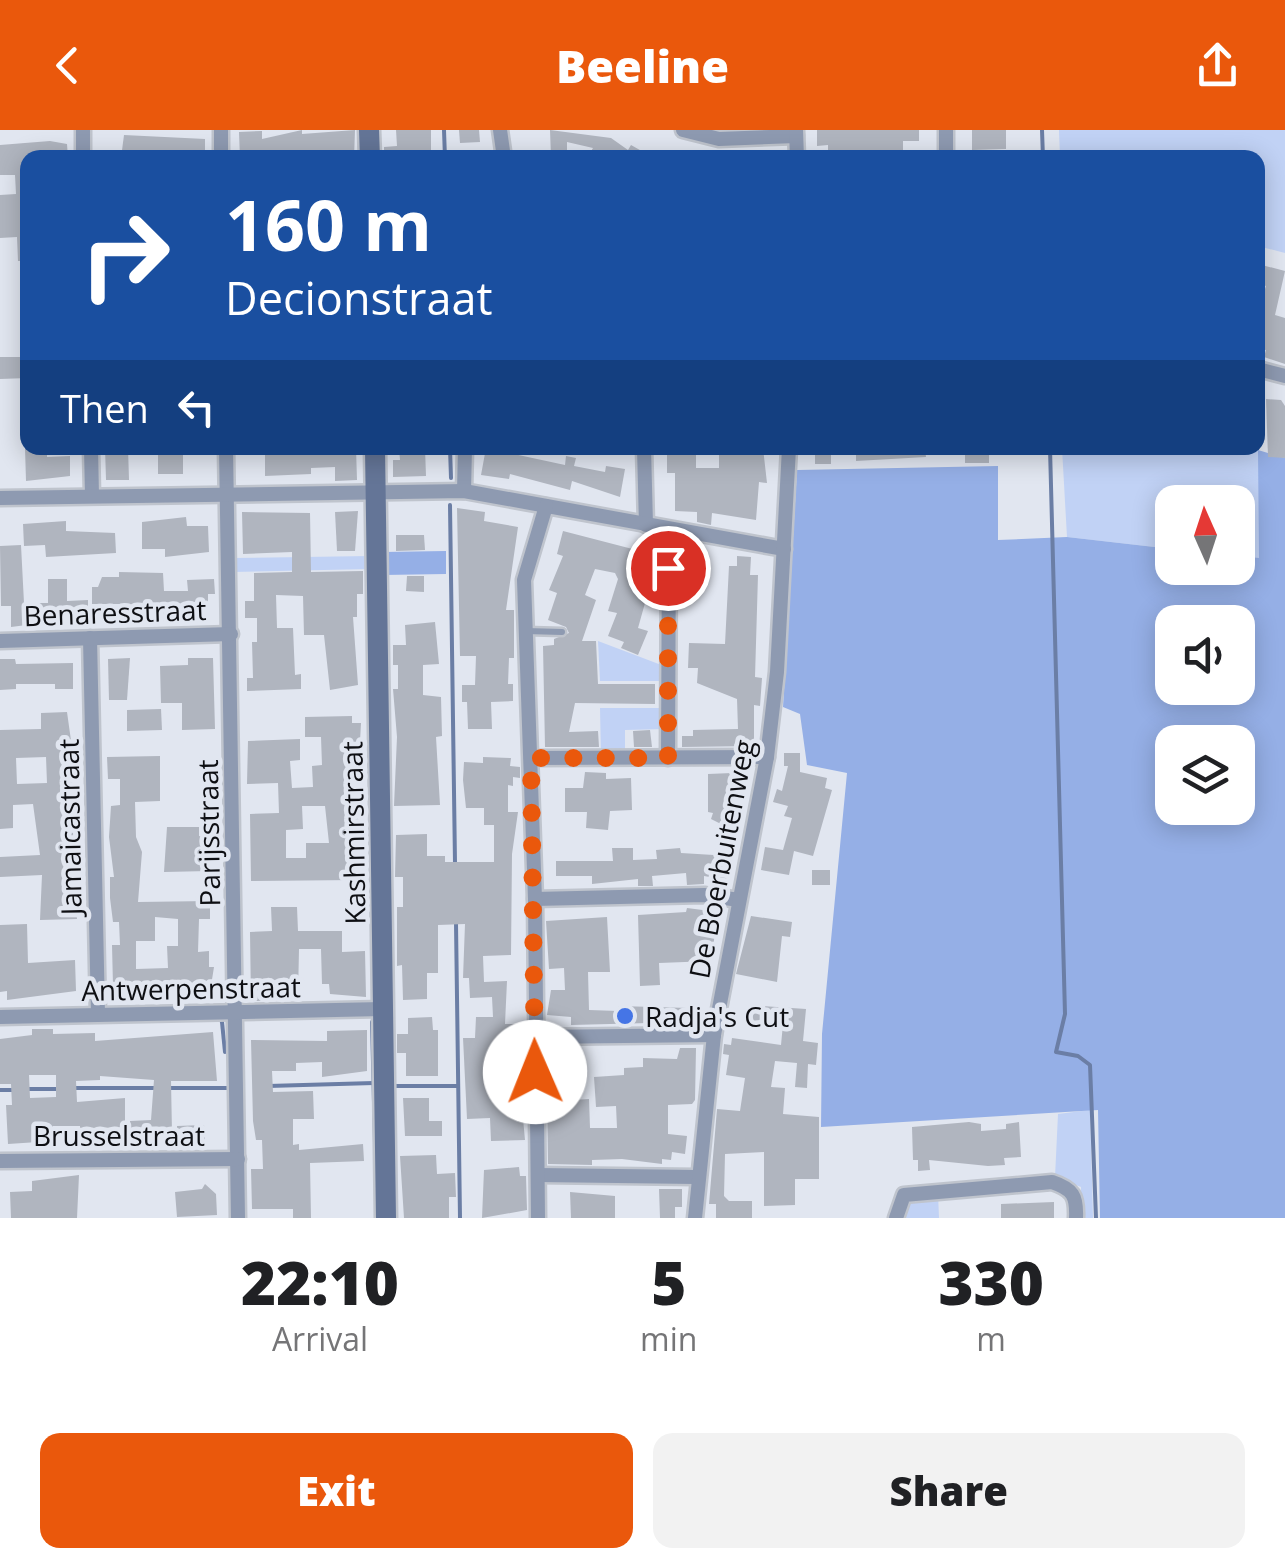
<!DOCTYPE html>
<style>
:root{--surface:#fff;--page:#f2f2f2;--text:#202124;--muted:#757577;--accent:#ea580c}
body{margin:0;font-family:"Open Sans",sans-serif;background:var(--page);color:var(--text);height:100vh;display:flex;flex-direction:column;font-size:38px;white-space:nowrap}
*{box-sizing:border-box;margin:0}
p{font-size:32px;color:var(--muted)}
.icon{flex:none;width:55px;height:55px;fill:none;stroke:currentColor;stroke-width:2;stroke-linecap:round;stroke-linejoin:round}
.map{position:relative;height:1088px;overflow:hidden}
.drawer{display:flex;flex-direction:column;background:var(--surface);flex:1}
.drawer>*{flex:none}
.guide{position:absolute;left:20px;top:20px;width:1245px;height:305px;border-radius:20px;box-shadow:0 5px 25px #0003;background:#1a4fa0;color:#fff;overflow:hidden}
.needle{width:65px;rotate:357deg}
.tools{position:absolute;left:1155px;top:355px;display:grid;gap:20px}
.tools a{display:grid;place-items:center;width:100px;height:100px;border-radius:20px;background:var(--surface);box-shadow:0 5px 25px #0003;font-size:50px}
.pin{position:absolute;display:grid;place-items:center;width:85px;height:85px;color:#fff;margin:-42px;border:5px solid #fff;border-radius:50%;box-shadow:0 2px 10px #0007}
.me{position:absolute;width:110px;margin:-55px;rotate:359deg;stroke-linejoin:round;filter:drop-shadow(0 0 8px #0008)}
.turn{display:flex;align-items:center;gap:35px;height:210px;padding:0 40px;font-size:45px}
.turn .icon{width:130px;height:130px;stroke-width:2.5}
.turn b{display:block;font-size:70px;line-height:85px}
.then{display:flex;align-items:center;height:95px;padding:0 40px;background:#0003;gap:20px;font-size:38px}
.eta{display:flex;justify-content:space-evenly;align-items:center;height:170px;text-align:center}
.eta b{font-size:60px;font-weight:800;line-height:70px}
.action{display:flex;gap:20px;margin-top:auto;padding:20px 40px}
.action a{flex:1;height:115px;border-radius:20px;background:var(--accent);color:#fff;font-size:40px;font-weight:800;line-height:115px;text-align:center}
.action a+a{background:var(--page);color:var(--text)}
header{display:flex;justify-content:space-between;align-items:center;height:130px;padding:0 40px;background:var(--accent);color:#fff;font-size:45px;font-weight:800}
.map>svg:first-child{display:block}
</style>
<header><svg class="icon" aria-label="back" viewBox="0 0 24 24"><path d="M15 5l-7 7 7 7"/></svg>Beeline<svg class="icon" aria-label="share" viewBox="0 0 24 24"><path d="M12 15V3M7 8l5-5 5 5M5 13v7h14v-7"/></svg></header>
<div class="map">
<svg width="1285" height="1088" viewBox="0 0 1285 1088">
<rect width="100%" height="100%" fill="#e1e6f0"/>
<!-- green -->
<g fill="#c1d2f5">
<polygon points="1059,0 1285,0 1285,123 1258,116 1258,28 1060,27"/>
<polygon points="1259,244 1259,429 1238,426 1238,372 1172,372 1172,419 1067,407 1062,318 1258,318"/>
<polygon points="370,426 370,439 233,442 233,428"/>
<polygon points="598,511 664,536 664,551 600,551"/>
<polygon points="600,578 665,578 665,599 625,600 625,627 601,627"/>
<polygon points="1090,980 1093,1088 1081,1088 1081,1057 1055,1047 1058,984"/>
<polygon points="938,1063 939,1088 899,1088 910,1068"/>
</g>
<!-- forest -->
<g fill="#95afe6" fill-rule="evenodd">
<path d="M1258 320 1285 328V1088H1100L1098 980 821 997 822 904 847 643 807 635 800 584 783 577 797 340 998 336V410L1067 407 1172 419V438H1238V426L1259 428ZM1172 492H1238V558H1172ZM1172 612H1238V678H1172Z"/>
<polygon points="446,421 446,444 383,445 383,422"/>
</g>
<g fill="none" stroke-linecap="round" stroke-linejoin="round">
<!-- stream -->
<g stroke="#6b7ea5" stroke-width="4">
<polyline points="444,0 445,28"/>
<polyline points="1042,0 1043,28"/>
<polyline points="450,318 451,348"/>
<polyline points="1050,318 1065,884 1056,922 1078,926 1090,935 1096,1088"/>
<polyline points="450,375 455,733"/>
<polyline points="456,793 460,1088"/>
<polyline points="222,892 225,922"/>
<polyline points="372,892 375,1012"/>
<polyline points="268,956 374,953"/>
<polyline points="395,956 458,956"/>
<polyline points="73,958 158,958"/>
<polyline points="168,958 228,958"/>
<polyline points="28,959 58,959"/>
<polyline points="0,960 13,960"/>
</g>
</g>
<!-- building -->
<g fill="#b0b5bf" fill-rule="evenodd">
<polygon points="302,0 302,4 355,0 354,28 286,28 286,21 240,28 239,2 262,1 262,9"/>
<polygon points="396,0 431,0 431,28 384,28 384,17 397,16"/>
<polygon points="459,0 479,0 480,12 460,13"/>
<polygon points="550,0 611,8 628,20 631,15 654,28 587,28 593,18 567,12 567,26 551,27"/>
<polygon points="817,0 919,0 919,11 903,11 903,26 828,27 828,15 817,16"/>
<polygon points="972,0 1006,0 1006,19 972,20"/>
<polygon points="124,5 205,9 205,28 121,28"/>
<polygon points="50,11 67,14 68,28 28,28 28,131 18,131 17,107 0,108 0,65 16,64 15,45 0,45 0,15"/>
<polygon points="1258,134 1285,141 1275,185 1285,188 1285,234 1264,227 1266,220 1258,219 1258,180 1266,156 1258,153"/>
<polygon points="0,227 28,227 28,248 0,249"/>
<polygon points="1266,269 1281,270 1285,276 1285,328 1268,327"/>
<polygon points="25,318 47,318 47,327 70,326 70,346 26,351"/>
<polygon points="105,318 128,318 129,350 106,350"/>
<rect x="158" y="318" width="25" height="26"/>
<polygon points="265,318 356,318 357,350 335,351 335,337 311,338 311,344 265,346"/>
<polygon points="399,318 425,318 426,346 393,347 393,330 400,330"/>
<polygon points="486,318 565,335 566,326 576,328 574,336 605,342 606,336 625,339 620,367 572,351 570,360 510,344 509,349 481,345"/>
<polygon points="667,318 696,318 696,338 719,338 719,321 763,318 767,353 759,352 756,390 712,383 711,395 697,392 697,382 675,381 675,343 667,343"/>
<rect x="815" y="318" width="16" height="16"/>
<polygon points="856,318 925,318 926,327 856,331"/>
<rect x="965" y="318" width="24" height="15"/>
<polygon points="457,378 485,382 484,391 518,397 506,480 514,480 514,528 509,528 508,554 513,554 513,571 491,572 492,599 468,599 467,572 462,572 462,555 475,555 476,526 460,526"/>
<polygon points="358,381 355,421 337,421 335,382"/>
<polygon points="242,382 310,383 311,442 363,441 363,464 357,464 357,487 353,487 358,555 330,560 324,505 304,505 303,466 276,465 277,498 293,498 295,545 301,544 301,559 247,561 247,548 253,548 252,512 257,512 257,488 245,488 245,471 254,471 254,443 292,442 292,422 243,424"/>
<polygon points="186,387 187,396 208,396 209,422 165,427 165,419 142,419 142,392"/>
<polygon points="66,391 66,401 115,403 116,423 46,427 45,415 24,416 23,394"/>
<polygon points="563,401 644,422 634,463 647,466 638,498 648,501 638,525 621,518 624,512 608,506 617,483 608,481 618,449 615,443 595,439 585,465 596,470 582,511 596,511 598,554 655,554 655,574 575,573 569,602 598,601 599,617 545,617 543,516 554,515 554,509 569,503 566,497 548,490 557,463 549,460 563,426 557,424"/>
<polygon points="396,405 424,405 425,420 396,421"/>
<polygon points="21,415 24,473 48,473 48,449 67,449 67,471 88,470 88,493 41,489 42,493 11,497 11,476 1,476 0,416"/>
<polygon points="737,426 751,427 750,445 758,445 755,547 762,548 760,576 754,575 754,616 682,617 682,606 693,606 693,600 738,599 737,569 697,553 698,538 688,538 689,513 725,514 729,436 737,436"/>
<polygon points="119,442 163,443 164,461 188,461 187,450 214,449 215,464 208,464 208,479 187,480 187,490 120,493 120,474 92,474 92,457 98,457 102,447 119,447"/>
<polygon points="407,446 424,446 424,462 406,461"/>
<polygon points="435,492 439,534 423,535 423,565 441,567 442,606 436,607 440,675 394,676 397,607 393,559 398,559 398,535 393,535 393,515 406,515 405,495"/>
<polygon points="130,528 127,570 109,570 108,529"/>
<polygon points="188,528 213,528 215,599 182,600 182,573 161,573 160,536 188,535"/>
<polygon points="0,529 15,529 16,534 73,533 73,559 55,559 55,554 16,554 16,559 0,560"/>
<polygon points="161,579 162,600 127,601 127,580"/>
<path d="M67 582 74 632 73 709 81 708V721L63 722 64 748H73L77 789 40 790 42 745 0 747V727L40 725 33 674 13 675V698L0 699V600L41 599V583ZM46 627 47 653 17 654 16 628Z"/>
<path d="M352 586V593H361L359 630H352L354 656 360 660 362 726H366L367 742H354L355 750 251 751 250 684 279 683 278 653 247 654 248 611 300 609V630L290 631 292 658 313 657 312 636 322 635 321 607H305V587ZM302 676H325L329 713H306V728H286V700L303 699Z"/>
<polygon points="650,600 652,617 634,617 633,601"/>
<polygon points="784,623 800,623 800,642 827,648 825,658 832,660 813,726 794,721 789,745 761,740 765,717 783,720 792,688 784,686 788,676 773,672 777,659 782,661 788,636 784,636"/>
<path d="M160 626V671L135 672 136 707 142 722 138 772 210 771V789H199L198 822 209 821V837H214L210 862 113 856 112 815H120L119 792H113L110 768V747H114L109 707 111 676 120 675V649H108L107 627ZM155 787 178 789V816H167L168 838 136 839V811H155Z"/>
<polygon points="483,627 511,628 510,636 520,637 520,648 513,647 513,656 508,655 508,682 518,682 512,724 511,825 483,826 484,852 507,851 505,894 517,894 514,941 507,942 508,967 521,967 525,1010 491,1011 490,988 467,989 463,908 475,908 476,887 493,887 492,867 470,868 469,848 463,848 465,794 438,795 438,843 427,843 427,869 403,870 402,835 397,836 397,777 403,777 403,747 395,747 396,705 427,704 427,726 445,726 445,732 494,732 494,695 484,695 484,678 466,678 463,650 464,632 483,633"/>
<polygon points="585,642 606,643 606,649 631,648 632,680 610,681 608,700 586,698 587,682 565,682 565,658 583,658"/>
<polygon points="732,643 749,649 746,669 739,677 737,702 711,689 713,683 708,682 708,644"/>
<polygon points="167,697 199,697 199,706 212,709 209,741 164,742"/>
<polygon points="612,718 633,718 633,730 657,729 656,720 680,718 681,723 730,726 726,750 704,746 704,754 687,755 686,743 652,746 653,756 638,756 638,749 592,754 592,746 556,746 556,731 613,731"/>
<rect x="812" y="740" width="18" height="15"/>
<polygon points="271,777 297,777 298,801 342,801 342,822 365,821 366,867 330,864 329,854 322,854 321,819 299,819 298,866 293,870 251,871 250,802 272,801"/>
<polygon points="687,778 718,782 711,831 659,833 660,855 640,856 638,785 686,782"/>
<polygon points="751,786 792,792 790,807 782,806 777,852 736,844"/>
<polygon points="607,787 610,842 588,842 589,880 618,881 618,876 689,878 688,892 571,895 571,887 547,885 551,860 565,860 564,838 549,839 546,791"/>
<polygon points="27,794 28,833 75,830 76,861 7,870 7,861 0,862 0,795"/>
<polygon points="747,875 806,879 803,911 818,913 816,935 808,934 807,958 795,957 797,933 775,931 771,957 785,958 783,984 819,987 819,1049 795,1049 795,1075 764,1076 764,1022 725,1024 724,1066 729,1071 752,1071 752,1088 716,1088 716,1074 709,1074 717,979 740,981 745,948 726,945 729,925 723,924 724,914 731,915 732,908 781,915 783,894 746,891"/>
<polygon points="432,887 433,900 438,900 438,946 406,946 406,923 397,923 397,904 408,904 408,888"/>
<path d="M32 899H53V904L95 903V911L213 902 217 951H171L172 1003H147V1012H130V991L151 990 154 950 100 946V950L76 951 77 972 125 968V997L100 998V1018H80V996H53V1011L8 1014 6 975H12L11 954H0V909L32 905ZM29 945H56V967L30 968Z"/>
<polygon points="367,900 367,941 322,947 322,932 296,933 296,941 272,941 273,962 313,961 314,989 293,989 293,1015 299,1014 299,1020 363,1014 364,1031 310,1033 311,1088 293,1088 293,1079 252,1079 251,1039 263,1039 262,1010 256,1010 253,991 251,910 327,911 327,901"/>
<polygon points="680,918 696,918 695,970 692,974 668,975 668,1004 687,1006 685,1024 672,1022 671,1030 662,1029 662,1034 622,1029 592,1030 592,1035 548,1034 547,963 569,963 573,970 589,969 590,998 617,998 616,976 596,977 594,947 624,945 624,938 643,937 643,928 677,929"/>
<polygon points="403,968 429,968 429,991 442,991 442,1006 405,1006"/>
<polygon points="969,992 981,994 981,1001 1006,999 1006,994 1019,992 1021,1027 1004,1028 1005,1035 988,1036 929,1030 930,1040 918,1041 918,1030 913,1030 912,997"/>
<polygon points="204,995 205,1012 177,1013 177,996"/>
<polygon points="436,1025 437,1044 455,1043 456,1067 449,1067 449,1088 404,1088 400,1026"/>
<polygon points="519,1037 520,1046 526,1046 527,1080 482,1088 484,1040"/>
<polygon points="79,1045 77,1088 11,1088 10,1062 32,1061 32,1051"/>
<polygon points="205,1054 216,1064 217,1085 177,1087 175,1062 202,1059"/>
<polygon points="659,1059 682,1059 682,1077 675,1077 675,1088 660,1088"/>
<polygon points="570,1062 615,1066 615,1088 571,1088"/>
<polygon points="1054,1072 1054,1088 1001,1088 1001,1074"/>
</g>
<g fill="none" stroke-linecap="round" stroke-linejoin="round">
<defs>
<polyline id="lane" points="526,501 562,502"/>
<g id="street">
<polyline points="83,0 83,28"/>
<polyline points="221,0 221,28"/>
<polyline points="500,0 504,28"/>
<polyline points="683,0 719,9 796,6"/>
<polyline points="796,0 797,28"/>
<polyline points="946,0 946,28"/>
<polyline points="1258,239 1285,246"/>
<polyline points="91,318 92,366"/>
<polyline points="226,318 238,1088"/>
<polyline points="644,318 646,395"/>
<polyline points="464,361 465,318"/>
<polyline points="0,368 464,361 784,419"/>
<polyline points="90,508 98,884"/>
<polyline points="0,511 231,504"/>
<polyline points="531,628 767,627"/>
<polyline points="668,628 669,400"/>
<polyline points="535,769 704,765 739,770"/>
<polyline points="0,887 383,879"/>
<polyline points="534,907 714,905"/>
<polyline points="0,1031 238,1029"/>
<polyline points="538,1045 696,1047"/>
<polyline points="538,1088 535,769 524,450 546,376"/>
<polyline points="695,1088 714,905 767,627 777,542 789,318"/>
<path d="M896 1088 904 1065 1052 1052C1073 1059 1077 1066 1076 1088"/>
</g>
<g id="secondary">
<polyline points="369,0 370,28"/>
<polyline points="375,318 386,1088"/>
</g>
</defs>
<!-- lane casing -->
<use href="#lane" stroke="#bfc4cd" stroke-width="11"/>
<!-- street casing -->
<use href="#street" stroke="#bfc4cd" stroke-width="19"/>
<!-- secondary casing -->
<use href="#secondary" stroke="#bfc4cd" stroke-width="25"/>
<!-- lane -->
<use href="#lane" stroke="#8e9ab1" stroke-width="6"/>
<!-- street -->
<use href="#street" stroke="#8e9ab1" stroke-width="14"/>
<!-- secondary -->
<use href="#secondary" stroke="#647597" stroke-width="20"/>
</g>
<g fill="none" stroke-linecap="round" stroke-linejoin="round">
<!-- route -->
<polyline stroke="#ea580c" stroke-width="18" stroke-dasharray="0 32.4" points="535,942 531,628 668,628 668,438"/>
</g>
<!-- markers -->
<circle fill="#4575e6" stroke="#e1e6f0" stroke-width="4" cx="625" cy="886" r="10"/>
<g text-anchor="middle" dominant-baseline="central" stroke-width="9" stroke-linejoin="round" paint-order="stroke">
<!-- street labels -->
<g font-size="28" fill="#0e0f13" stroke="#e1e6f0">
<text transform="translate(115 482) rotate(-2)">Benaresstraat</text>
<text transform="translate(69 697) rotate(-91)">Jamaicastraat</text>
<text transform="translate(208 703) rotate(-91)">Parijsstraat</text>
<text transform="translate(353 703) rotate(-91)">Kashmirstraat</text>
<text transform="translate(721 729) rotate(-79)">De Boerbuitenweg</text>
<text transform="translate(191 858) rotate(-1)">Antwerpenstraat</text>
<text x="119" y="1005">Brusselstraat</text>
</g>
<!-- poi labels -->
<g font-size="28" fill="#0e0f13" stroke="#e1e6f0" text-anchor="start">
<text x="645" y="886">Radja's Cut</text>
</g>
</g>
</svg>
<div class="tools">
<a><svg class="needle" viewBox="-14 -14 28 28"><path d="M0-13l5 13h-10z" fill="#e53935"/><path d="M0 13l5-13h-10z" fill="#757577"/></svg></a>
<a><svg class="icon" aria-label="sound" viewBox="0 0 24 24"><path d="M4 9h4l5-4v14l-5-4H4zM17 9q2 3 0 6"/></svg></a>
<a><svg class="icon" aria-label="layers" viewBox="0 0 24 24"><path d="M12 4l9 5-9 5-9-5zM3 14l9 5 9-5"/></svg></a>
</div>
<div class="pin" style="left:668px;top:438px;background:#d93025"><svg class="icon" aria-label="arrive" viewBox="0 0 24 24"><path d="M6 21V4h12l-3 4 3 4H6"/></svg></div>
<svg class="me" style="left:535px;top:942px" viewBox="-20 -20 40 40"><circle r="19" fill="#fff"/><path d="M0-13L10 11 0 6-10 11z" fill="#ea580c"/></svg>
<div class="guide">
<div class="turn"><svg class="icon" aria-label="right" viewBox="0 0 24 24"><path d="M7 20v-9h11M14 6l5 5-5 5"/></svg><div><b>160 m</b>Decionstraat</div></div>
<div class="then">Then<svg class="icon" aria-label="left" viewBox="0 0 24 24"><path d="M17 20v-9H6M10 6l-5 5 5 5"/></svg></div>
</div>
</div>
<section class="drawer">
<div class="eta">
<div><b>22:10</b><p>Arrival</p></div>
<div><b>5</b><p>min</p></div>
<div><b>330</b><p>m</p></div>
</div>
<div class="action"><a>Exit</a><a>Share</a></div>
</section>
